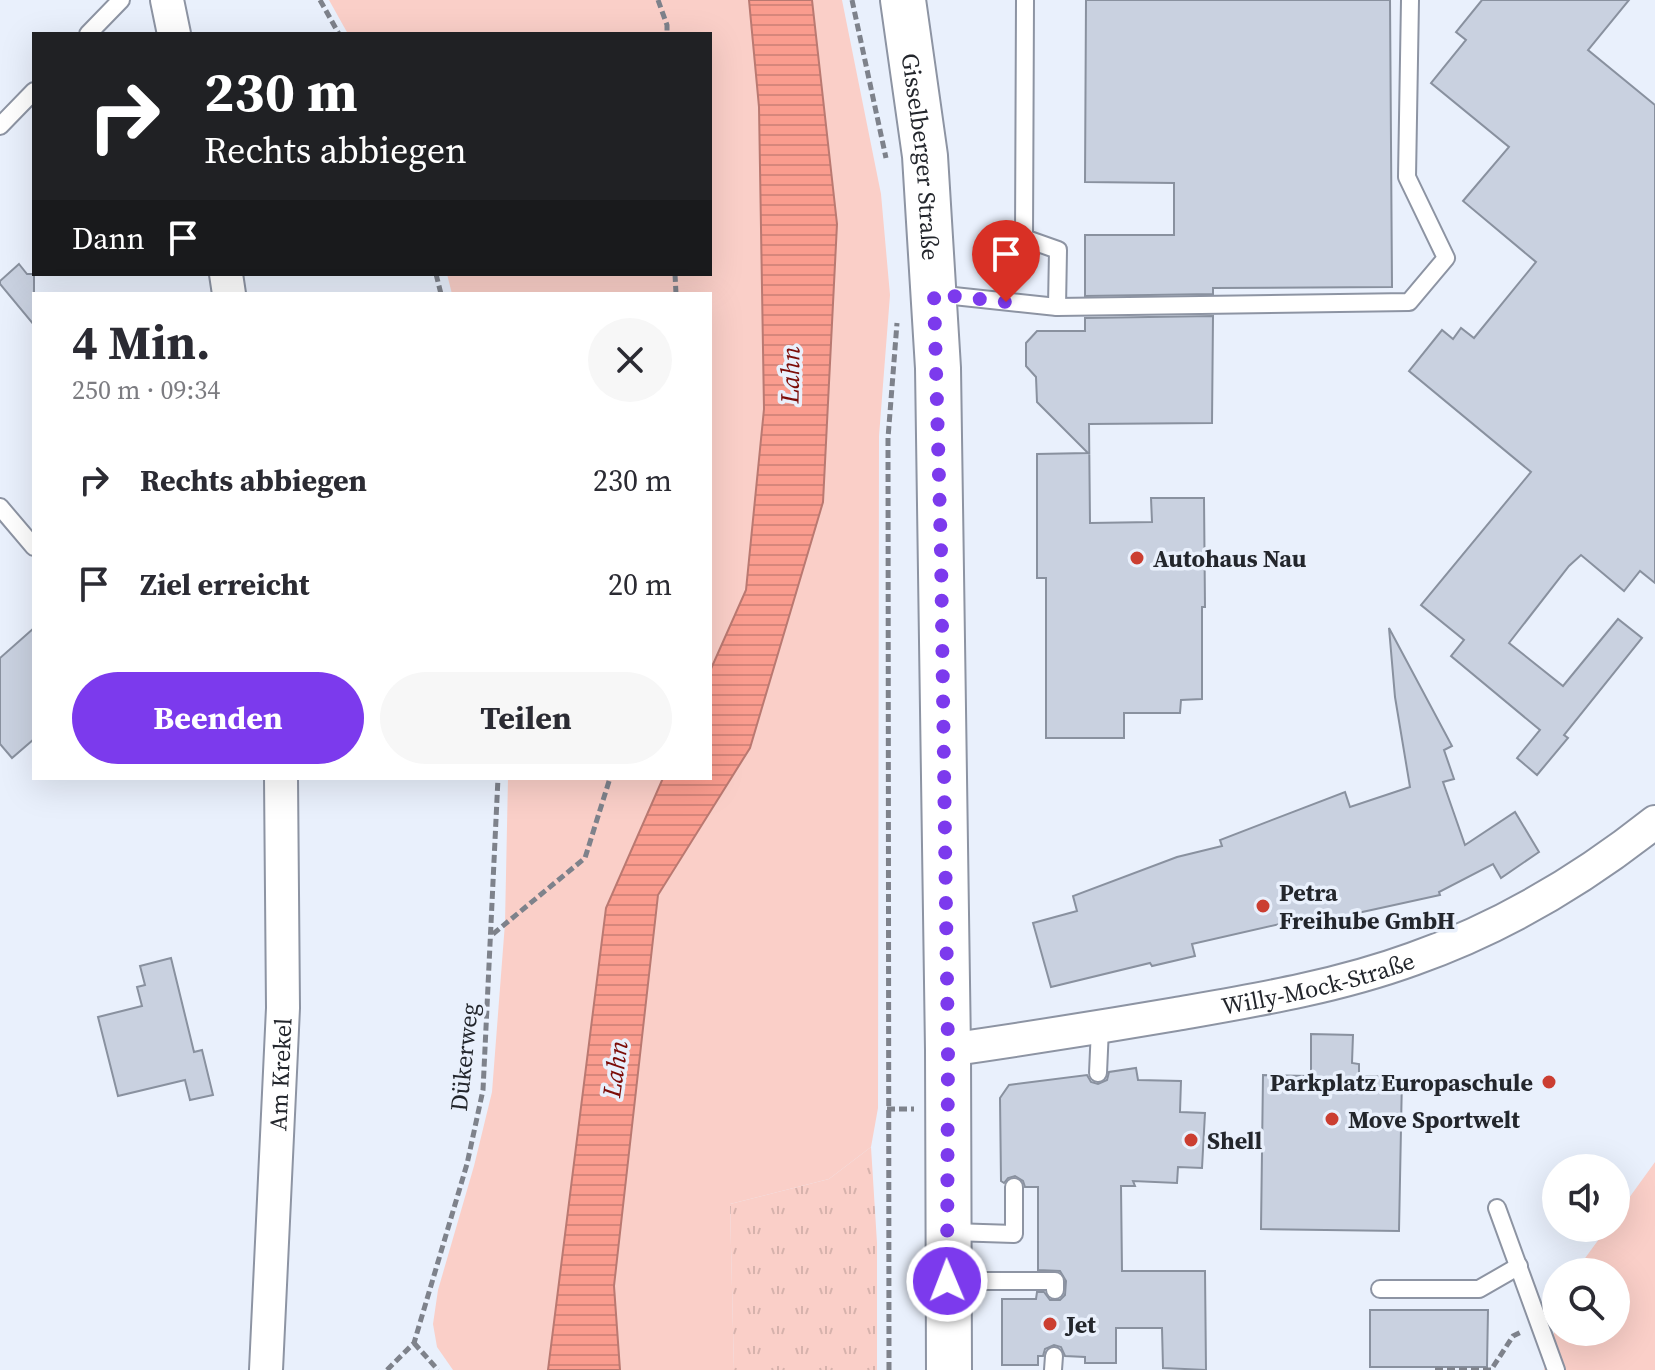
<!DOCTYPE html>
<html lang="de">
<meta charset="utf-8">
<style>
:root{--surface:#fff;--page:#f7f7f7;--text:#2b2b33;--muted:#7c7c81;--accent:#7c3aed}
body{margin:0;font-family:"Source Serif 4",serif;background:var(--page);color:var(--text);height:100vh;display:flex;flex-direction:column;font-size:30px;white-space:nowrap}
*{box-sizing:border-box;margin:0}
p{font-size:26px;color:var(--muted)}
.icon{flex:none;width:44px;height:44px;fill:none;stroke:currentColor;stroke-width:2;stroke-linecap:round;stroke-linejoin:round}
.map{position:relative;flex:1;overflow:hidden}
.sheet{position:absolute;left:32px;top:292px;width:680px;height:488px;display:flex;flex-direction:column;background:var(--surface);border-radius:0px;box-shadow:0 8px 32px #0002}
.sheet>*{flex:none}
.guide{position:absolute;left:32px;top:32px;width:680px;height:244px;border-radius:0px;box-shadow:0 8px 32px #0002;background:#202124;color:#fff;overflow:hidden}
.tools{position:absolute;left:1542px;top:1154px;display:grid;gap:16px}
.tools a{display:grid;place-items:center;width:88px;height:88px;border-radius:50%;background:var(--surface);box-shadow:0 8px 32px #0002;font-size:40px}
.pin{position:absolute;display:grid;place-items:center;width:68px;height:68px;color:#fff;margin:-82px -34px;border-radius:50% 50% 50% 0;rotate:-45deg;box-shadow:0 0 8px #0007}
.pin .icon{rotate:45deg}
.me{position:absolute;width:88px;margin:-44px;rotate:359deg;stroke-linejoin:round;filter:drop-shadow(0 0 6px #0008)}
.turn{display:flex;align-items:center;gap:28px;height:168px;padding:0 40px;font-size:36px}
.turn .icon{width:104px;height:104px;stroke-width:2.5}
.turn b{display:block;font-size:56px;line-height:68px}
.then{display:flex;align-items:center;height:76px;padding:0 40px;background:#0003;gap:16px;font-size:30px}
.round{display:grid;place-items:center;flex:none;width:84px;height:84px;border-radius:42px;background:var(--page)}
.summary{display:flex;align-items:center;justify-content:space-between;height:136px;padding:0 40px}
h1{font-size:48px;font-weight:700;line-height:60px}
.primary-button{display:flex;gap:16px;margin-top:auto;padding:16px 40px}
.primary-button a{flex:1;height:92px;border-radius:48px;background:var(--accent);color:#fff;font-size:32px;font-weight:700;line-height:92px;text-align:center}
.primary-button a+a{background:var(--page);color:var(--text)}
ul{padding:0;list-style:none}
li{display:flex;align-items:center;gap:24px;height:104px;padding:0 40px}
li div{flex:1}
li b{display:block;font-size:30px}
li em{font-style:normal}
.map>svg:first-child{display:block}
</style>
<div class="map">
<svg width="1655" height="1370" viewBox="0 0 1655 1370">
<defs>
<pattern id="park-tufts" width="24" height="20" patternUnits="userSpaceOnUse" patternTransform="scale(2)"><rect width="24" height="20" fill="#facfc8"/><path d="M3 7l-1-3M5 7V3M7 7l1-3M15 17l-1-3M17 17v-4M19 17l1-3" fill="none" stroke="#d6b2ac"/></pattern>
<pattern id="water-rules" width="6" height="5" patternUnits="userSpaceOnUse" patternTransform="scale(2)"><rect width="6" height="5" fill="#fa9c8e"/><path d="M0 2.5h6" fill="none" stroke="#d6867b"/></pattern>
</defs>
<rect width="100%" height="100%" fill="#e9f0fc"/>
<!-- grass -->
<g fill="#facfc8">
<polygon points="329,0 749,0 759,107 764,409 746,590 710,671 710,294 452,294 447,274 710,274 710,34 348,34"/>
<polygon points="812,0 842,0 881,194 890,295 879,436 878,1108 871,1147 829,1179 730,1204 734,1370 620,1370 614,1286 658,895 750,747 837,224"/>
<polygon points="508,778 663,778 606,908 548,1370 453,1370 437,1347 433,1324 438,1290 474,1166 492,1092 505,923"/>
<polygon points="1655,1162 1655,1370 1544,1370 1556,1325 1556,1332 1616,1332 1616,1272 1575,1272 1607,1228 1616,1228 1616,1216"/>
</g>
<!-- park -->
<polygon fill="url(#park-tufts)" points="871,1147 877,1243 877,1370 734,1370 730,1204 829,1179"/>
<!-- water -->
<polygon fill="url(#water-rules)" stroke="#ba7971" stroke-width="2" points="749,0 812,0 837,224 823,502 750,748 658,895 614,1286 620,1370 548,1370 606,908 663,778 710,778 710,671 746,590 764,409 759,107"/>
<!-- building -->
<g fill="#c9d1e0" stroke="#89919f" stroke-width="2">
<polygon points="1086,0 1390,0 1392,287 1213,288 1213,294 1085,296 1085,235 1174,235 1174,183 1085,182"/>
<polygon points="1482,0 1629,0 1588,50 1655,105 1655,583 1640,571 1624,591 1581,555 1569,566 1509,643 1563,686 1618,619 1642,638 1564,735 1568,738 1537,775 1517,758 1540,730 1451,656 1464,640 1421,605 1531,472 1409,371 1442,330 1453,339 1461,328 1474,338 1536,262 1463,201 1509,147 1431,83 1466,40 1456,32"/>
<polygon points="19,264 27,274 34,274 34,325 0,284 0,281"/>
<polygon points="1213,316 1212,423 1089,424 1090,523 1152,522 1151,498 1204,498 1205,607 1202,607 1202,699 1181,700 1180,713 1124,713 1124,738 1046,738 1046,578 1037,578 1037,454 1088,453 1037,402 1036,377 1026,366 1026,343 1037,331 1085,331 1085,318"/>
<polygon points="34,628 34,739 12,758 0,744 0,658"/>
<polygon points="1389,628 1452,746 1444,750 1454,779 1443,782 1465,845 1515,812 1539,852 1501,878 1493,864 1439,892 1440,895 1312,923 1311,917 1192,944 1195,956 1152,966 1150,963 1051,987 1033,923 1077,911 1073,896 1177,857 1222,846 1220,840 1345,792 1350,807 1410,787 1395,697"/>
<polygon points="171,958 194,1052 202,1050 213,1095 190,1100 185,1080 118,1096 98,1017 142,1006 137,987 145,985 140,966"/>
<polygon points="1311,1034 1353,1035 1352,1063 1359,1064 1359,1076 1402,1077 1399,1231 1261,1229 1263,1075 1311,1076"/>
<polygon points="1136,1068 1138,1080 1181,1081 1180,1112 1205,1113 1202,1168 1178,1167 1177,1183 1133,1181 1135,1186 1121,1186 1122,1271 1205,1271 1206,1370 1163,1368 1162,1328 1116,1328 1116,1363 1085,1363 1085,1357 1065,1356 1061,1347 1054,1345 1045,1349 1043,1356 1038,1356 1038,1365 1002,1365 1002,1299 1036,1299 1037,1292 1044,1292 1050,1300 1060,1300 1065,1295 1066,1281 1060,1271 1038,1270 1038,1187 1025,1187 1023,1181 1015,1176 1008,1178 1004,1183 1001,1181 1000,1098 1009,1085 1087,1075 1091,1082 1098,1084 1107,1080 1109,1072"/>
<polygon points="1370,1310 1488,1310 1487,1367 1370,1367"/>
</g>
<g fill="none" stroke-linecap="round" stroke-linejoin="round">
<defs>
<g id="lane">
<polyline points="1025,0 1024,238 1058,250 1057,307 1409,302 1446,258 1407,177 1410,0"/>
<polyline points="88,34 121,0"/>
<polyline points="0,126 34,91"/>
<polyline points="935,294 1057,307"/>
<polyline points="0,507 34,547"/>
<polyline points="1098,1073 1100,1028"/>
<polyline points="1497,1208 1556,1370"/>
<polyline points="952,1232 1014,1234 1014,1187"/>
<polyline points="950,1281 1055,1281 1055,1290"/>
<polyline points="1380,1289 1479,1289 1519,1266"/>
<polyline points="1053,1370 1054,1356"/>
</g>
<g id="street">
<polyline points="167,0 174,34"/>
<polyline points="226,274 229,294"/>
<path id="s1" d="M948 1050C1024 1039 1100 1027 1176 1014 1256 1000 1336 987 1413 959 1501 928 1582 880 1655 822"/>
<path id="s2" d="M266 1370 283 1008 281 778"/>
</g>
<g id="secondary">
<path id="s3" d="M903 0 925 156 938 368 948 1050 949 1370"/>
</g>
</defs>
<!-- lane casing -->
<use href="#lane" stroke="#8d94a3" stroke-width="20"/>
<!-- street casing -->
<use href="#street" stroke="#8d94a3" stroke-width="36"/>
<!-- secondary casing -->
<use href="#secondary" stroke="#8d94a3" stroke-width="48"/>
<!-- path -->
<g stroke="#7e828b" stroke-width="5" stroke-dasharray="8 4" stroke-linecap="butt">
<polyline points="320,0 339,34"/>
<polyline points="658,0 667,25 667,34"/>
<polyline points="852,0 886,158"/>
<polyline points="436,274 441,294"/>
<polyline points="675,274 676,294"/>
<polyline points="493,934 585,858 610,778"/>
<polyline points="887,1109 914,1109"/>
<polyline points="414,1343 438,1370"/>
<polyline points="387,1370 414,1343 467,1164 483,1090 498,778"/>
<polyline points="889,1370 888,438 897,323"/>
<polyline points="1435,1370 1491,1370 1513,1336 1521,1332"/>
</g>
<!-- lane -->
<use href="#lane" stroke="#fff" stroke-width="16"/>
<!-- street -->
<use href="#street" stroke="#fff" stroke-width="32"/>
<!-- secondary -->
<use href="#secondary" stroke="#fff" stroke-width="44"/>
</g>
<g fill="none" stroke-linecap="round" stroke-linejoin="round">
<!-- route -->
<polyline stroke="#7c3aed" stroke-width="14" stroke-dasharray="0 25.2" points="947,1281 948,1050 941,552 934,294 1006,302"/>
</g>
<!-- markers -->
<g fill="#cb3e31" stroke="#e9f0fc" stroke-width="3">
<circle cx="1137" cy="558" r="8"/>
<circle cx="1263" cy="906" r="8"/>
<circle cx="1549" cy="1082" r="8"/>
<circle cx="1332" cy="1119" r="8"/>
<circle cx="1191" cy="1140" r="8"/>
<circle cx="1050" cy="1324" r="8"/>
</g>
<g text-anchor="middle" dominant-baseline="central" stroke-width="7" stroke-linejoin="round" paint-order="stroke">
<!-- street labels -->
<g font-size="24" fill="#23262c" stroke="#e9f0fc">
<text stroke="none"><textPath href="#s3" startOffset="158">Gisselberger Straße</textPath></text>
<text stroke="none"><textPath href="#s1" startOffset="376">Willy-Mock-Straße</textPath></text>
<text transform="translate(464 1057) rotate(-84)">Dükerweg</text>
<text stroke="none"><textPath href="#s2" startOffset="296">Am Krekel</textPath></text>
</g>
<!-- poi labels -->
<g font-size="24" font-weight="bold" fill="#23262c" stroke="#e9f0fc" text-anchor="start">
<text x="1153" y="558">Autohaus Nau</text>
<text x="1279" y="892">Petra<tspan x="1279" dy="28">Freihube GmbH</tspan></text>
<text x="1533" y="1082" text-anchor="end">Parkplatz Europaschule</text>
<text x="1348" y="1119">Move Sportwelt</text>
<text x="1207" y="1140">Shell</text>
<text x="1066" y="1324">Jet</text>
</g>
<!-- water labels -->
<g font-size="26" font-style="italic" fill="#7c0c08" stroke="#e9f0fc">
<text transform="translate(790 375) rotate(-89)">Lahn</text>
<text transform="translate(615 1069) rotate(-82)">Lahn</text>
</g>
</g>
</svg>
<div class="tools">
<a><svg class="icon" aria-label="sound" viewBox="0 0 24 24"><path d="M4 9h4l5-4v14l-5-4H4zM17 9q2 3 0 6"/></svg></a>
<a><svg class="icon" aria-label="search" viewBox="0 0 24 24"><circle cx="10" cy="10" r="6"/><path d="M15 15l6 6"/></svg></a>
</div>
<div class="pin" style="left:1006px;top:302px;background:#d93025"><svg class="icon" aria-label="arrive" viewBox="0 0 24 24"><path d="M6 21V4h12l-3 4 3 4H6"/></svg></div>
<svg class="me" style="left:947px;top:1281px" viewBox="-20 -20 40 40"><circle r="17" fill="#7c3aed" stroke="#fff" stroke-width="3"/><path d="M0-11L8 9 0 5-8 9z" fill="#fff"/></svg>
<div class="guide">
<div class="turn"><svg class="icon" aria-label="right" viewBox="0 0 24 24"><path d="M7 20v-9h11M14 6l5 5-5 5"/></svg><div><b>230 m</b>Rechts abbiegen</div></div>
<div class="then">Dann<svg class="icon" aria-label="arrive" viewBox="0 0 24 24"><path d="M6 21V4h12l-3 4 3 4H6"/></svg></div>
</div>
<section class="sheet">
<div class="summary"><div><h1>4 Min.</h1><p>250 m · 09:34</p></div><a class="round"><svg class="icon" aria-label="close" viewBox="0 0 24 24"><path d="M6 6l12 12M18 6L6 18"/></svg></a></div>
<ul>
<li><svg class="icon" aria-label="right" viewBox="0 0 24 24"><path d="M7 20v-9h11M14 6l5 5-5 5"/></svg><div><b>Rechts abbiegen</b></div><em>230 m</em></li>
<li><svg class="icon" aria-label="arrive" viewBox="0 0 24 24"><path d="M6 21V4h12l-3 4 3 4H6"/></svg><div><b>Ziel erreicht</b></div><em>20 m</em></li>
</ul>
<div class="primary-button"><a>Beenden</a><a>Teilen</a></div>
</section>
</div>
